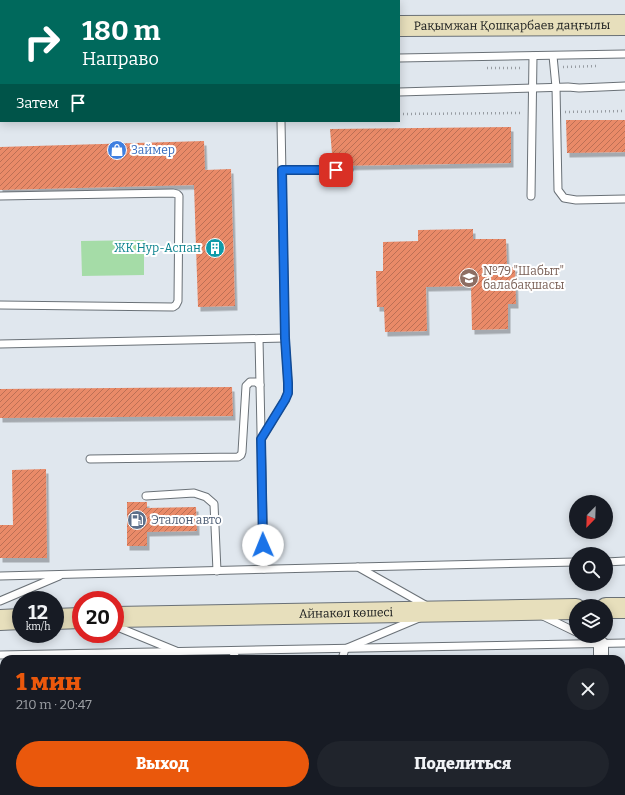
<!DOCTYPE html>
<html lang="ru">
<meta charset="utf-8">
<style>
:root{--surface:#171b24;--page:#20242c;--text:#f1f3f6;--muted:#9ea1a6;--accent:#ea580c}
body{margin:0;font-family:Bitter,serif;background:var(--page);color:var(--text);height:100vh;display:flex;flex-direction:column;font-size:15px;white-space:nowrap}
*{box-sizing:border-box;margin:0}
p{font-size:13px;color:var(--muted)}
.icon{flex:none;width:22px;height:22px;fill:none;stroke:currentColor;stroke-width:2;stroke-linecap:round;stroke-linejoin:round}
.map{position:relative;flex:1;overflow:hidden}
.drawer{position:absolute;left:0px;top:655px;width:625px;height:140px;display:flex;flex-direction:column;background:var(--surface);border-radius:12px 12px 0 0;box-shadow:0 2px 10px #0003}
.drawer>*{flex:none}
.hud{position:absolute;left:0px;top:0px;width:400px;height:122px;box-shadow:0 2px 10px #0003;background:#00695c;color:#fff;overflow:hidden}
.needle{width:26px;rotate:203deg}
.fabs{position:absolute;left:569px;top:495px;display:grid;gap:8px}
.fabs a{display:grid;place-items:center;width:44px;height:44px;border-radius:50%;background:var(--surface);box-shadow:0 2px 10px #0003;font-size:20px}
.speed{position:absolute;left:12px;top:591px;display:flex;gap:8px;font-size:20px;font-weight:700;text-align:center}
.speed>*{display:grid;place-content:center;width:52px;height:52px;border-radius:50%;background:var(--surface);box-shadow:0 2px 10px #0003;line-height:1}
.speed small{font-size:10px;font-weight:400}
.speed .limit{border:6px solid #d22;background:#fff;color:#111}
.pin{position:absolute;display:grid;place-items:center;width:34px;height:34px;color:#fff;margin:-17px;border-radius:8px;box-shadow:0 2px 6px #0006}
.me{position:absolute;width:44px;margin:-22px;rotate:359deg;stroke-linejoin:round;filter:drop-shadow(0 0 3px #0008)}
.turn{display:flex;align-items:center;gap:14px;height:84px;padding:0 16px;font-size:18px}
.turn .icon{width:52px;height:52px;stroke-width:2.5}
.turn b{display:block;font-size:28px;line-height:34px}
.then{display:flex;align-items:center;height:38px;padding:0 16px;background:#0003;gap:8px;font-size:15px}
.round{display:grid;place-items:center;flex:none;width:42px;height:42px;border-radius:21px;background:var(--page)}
.summary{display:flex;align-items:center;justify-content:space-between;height:68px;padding:0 16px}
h1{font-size:24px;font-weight:800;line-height:30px;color:var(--accent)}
.action{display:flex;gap:8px;margin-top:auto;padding:8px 16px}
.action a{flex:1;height:46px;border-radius:24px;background:var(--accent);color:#fff;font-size:16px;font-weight:800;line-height:46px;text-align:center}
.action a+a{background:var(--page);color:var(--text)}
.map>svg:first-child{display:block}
</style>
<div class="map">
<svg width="625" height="795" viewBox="0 0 625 795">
<defs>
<pattern id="building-hatch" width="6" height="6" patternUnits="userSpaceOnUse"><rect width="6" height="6" fill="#e98a68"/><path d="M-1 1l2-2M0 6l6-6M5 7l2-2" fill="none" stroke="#bc7055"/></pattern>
<filter id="shadow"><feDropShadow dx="2.5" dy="4.5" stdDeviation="0" flood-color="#0004"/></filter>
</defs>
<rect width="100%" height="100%" fill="#e0e7ee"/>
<!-- pitch -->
<polygon fill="#a5dca7" points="144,240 144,275 82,276 81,241"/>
<!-- building -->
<g fill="url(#building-hatch)" filter="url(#shadow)">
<polygon points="566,120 625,120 625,152 567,153"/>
<polygon points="511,127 511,163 333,166 330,129"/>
<polygon points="204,141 205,170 231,169 235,306 198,307 194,185 0,190 0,147"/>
<polygon points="473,229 473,239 506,239 507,267 515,267 516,304 508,304 508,329 472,330 471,286 426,287 427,331 385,332 384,307 377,307 376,271 383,271 383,242 418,241 418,230"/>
<polygon points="232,387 233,416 0,418 0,389"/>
<polygon points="46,469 47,558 0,558 0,525 13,525 12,470"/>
<polygon points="127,502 147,502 147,508 196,507 197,531 147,532 147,546 127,546"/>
<polygon points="0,687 4,687 4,715 0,716"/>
<polygon points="4,734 4,763 0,763 0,735"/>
<rect x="312" y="791" width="27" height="4"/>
<polygon points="416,791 443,791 443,795 417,795"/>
<polygon points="278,792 279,795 252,795 252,793"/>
</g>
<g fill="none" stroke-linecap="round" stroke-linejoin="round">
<defs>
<g id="lane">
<polyline points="0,44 1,44"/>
<polyline points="553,56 556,87 558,190 564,198 576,200 625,199"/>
<polyline points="399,58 625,54"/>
<polyline points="399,92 568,87 579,88 625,86"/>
<polyline points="0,100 1,100"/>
<polyline points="282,170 349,170"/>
<polyline points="0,196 173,193 177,194 179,196 178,301 176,305 173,307 0,305"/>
<polyline points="531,196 533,56"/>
<polyline points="259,339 264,569"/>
<polyline points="0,344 285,338"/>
<polyline points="261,439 285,400 288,393 288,383 285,338 281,121"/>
<polyline points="90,459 238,457 241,455 242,452 246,386 250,382 256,382 260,385"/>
<polyline points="146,496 194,493 206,497 214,504 217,571"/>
<polyline points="606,562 625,561"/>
<polyline points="358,567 576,562"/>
<polyline points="0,576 358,567 427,606"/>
<polyline points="0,601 59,576"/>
<polyline points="543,616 576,632"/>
<polyline points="115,626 176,651"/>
<polyline points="585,636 599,643"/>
<polyline points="232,651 237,659"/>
<polyline points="0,655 625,643"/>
<polyline points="342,659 345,649 419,618"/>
</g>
<g id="street">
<polyline points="601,644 601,659"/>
<polyline points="46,791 46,795"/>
<polyline points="602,791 602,795"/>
</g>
<g id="secondary">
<path id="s1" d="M399 26 625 25"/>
<polyline points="0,27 1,27"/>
<polyline points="606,608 625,608"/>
<path id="s2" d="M115 617 576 609"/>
<polyline points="55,619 81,618"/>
<polyline points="0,620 21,619"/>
</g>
</defs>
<!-- lane casing -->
<use href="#lane" stroke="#6a7177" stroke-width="9"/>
<!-- street casing -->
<use href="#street" stroke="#6a7177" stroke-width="16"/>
<!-- secondary casing -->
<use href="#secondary" stroke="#6a7177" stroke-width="22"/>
<!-- path -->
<g stroke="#979ca2" stroke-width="2.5" stroke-dasharray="1 3" stroke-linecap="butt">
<polyline points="563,67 598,66"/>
<polyline points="487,68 522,68"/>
<polyline points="0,78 1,78"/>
<polyline points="565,112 625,111"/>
<polyline points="399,114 522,113"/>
<polyline points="0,120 1,120"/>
<polyline points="0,673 4,673"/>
</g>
<!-- lane -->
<use href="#lane" stroke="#fff" stroke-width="7"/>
<!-- street -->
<use href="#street" stroke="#fff" stroke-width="14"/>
<!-- secondary -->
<use href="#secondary" stroke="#e7dfbc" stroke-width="20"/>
</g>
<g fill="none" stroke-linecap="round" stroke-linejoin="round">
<defs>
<polyline id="route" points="263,545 261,439 285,400 288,393 288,383 285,338 282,170 336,170"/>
</defs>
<!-- route casing -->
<use href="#route" stroke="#114b97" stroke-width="10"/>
<!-- route -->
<use href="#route" stroke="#1a73e8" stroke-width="7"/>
</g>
<!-- icons -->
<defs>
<symbol id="shop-disc" viewBox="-11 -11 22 22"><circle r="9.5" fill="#3f7fe0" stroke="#fff"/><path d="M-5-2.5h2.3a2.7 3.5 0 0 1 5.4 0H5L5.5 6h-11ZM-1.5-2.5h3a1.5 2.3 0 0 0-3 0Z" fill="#fff"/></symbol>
<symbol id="building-disc" viewBox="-11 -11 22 22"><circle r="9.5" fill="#0f9aa8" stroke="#fff"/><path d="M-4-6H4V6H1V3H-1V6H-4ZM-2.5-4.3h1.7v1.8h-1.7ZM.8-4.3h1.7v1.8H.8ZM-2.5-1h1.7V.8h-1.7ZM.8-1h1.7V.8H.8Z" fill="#fff"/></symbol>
<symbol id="school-disc" viewBox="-11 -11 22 22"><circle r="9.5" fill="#8d6e63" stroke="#fff"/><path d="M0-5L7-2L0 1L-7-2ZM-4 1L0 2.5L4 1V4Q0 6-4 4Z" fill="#fff"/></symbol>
<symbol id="fuel-disc" viewBox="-11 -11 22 22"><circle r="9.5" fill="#5c6f8a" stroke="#fff"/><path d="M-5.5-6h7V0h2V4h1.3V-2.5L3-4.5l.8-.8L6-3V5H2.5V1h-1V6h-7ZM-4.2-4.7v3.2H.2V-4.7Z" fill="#fff"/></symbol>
</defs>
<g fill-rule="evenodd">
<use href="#shop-disc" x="106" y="139" width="22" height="22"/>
<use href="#building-disc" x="204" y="237" width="22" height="22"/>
<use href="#school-disc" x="458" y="267" width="22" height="22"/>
<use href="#fuel-disc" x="126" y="509" width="22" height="22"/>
</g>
<g text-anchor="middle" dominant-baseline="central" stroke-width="4" stroke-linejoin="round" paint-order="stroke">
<!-- street labels -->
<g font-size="12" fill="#131618" stroke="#fff">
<text stroke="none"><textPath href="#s1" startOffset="113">Рақымжан Қошқарбаев даңғылы</textPath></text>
<text stroke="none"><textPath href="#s2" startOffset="231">Айнакөл көшесі</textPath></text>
</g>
<!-- shop labels -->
<g font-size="12" fill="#366cbe" stroke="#fff" text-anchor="start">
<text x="131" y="150">Займер</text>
</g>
<!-- culture labels -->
<g font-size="12" fill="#0d838f" stroke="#fff" text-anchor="end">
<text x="201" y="248">ЖК Нур-Аспан</text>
</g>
<!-- education labels -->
<g font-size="12" fill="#785e54" stroke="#fff" text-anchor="start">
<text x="483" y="271">№79 "Шабыт"<tspan x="483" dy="14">балабақшасы</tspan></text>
</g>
<!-- service labels -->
<g font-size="12" fill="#4e5e75" stroke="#fff" text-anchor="start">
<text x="151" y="520">Эталон авто</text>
</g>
</g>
</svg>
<div class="fabs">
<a><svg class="needle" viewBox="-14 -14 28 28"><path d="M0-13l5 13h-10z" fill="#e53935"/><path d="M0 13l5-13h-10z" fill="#9ea1a6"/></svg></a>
<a><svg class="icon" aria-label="search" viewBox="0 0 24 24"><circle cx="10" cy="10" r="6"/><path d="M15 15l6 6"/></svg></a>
<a><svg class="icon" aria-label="layers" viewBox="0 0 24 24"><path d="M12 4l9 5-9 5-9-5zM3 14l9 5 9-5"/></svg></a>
</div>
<div class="speed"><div>12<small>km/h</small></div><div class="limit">20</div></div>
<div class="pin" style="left:336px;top:170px;background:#d93025"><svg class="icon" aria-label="arrive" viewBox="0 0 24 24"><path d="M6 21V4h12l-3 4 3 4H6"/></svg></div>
<svg class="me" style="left:263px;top:545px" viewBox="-20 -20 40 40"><circle r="19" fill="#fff"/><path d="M0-13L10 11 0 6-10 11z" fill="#1a73e8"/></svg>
<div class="hud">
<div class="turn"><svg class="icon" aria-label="right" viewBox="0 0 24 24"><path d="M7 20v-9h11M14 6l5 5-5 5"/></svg><div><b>180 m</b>Направо</div></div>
<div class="then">Затем<svg class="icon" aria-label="arrive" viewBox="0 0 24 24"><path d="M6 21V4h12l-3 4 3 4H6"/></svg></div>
</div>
<section class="drawer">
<div class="summary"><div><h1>1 мин</h1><p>210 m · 20:47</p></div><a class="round"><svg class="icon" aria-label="close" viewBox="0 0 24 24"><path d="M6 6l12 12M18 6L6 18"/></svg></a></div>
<div class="action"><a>Выход</a><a>Поделиться</a></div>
</section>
</div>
